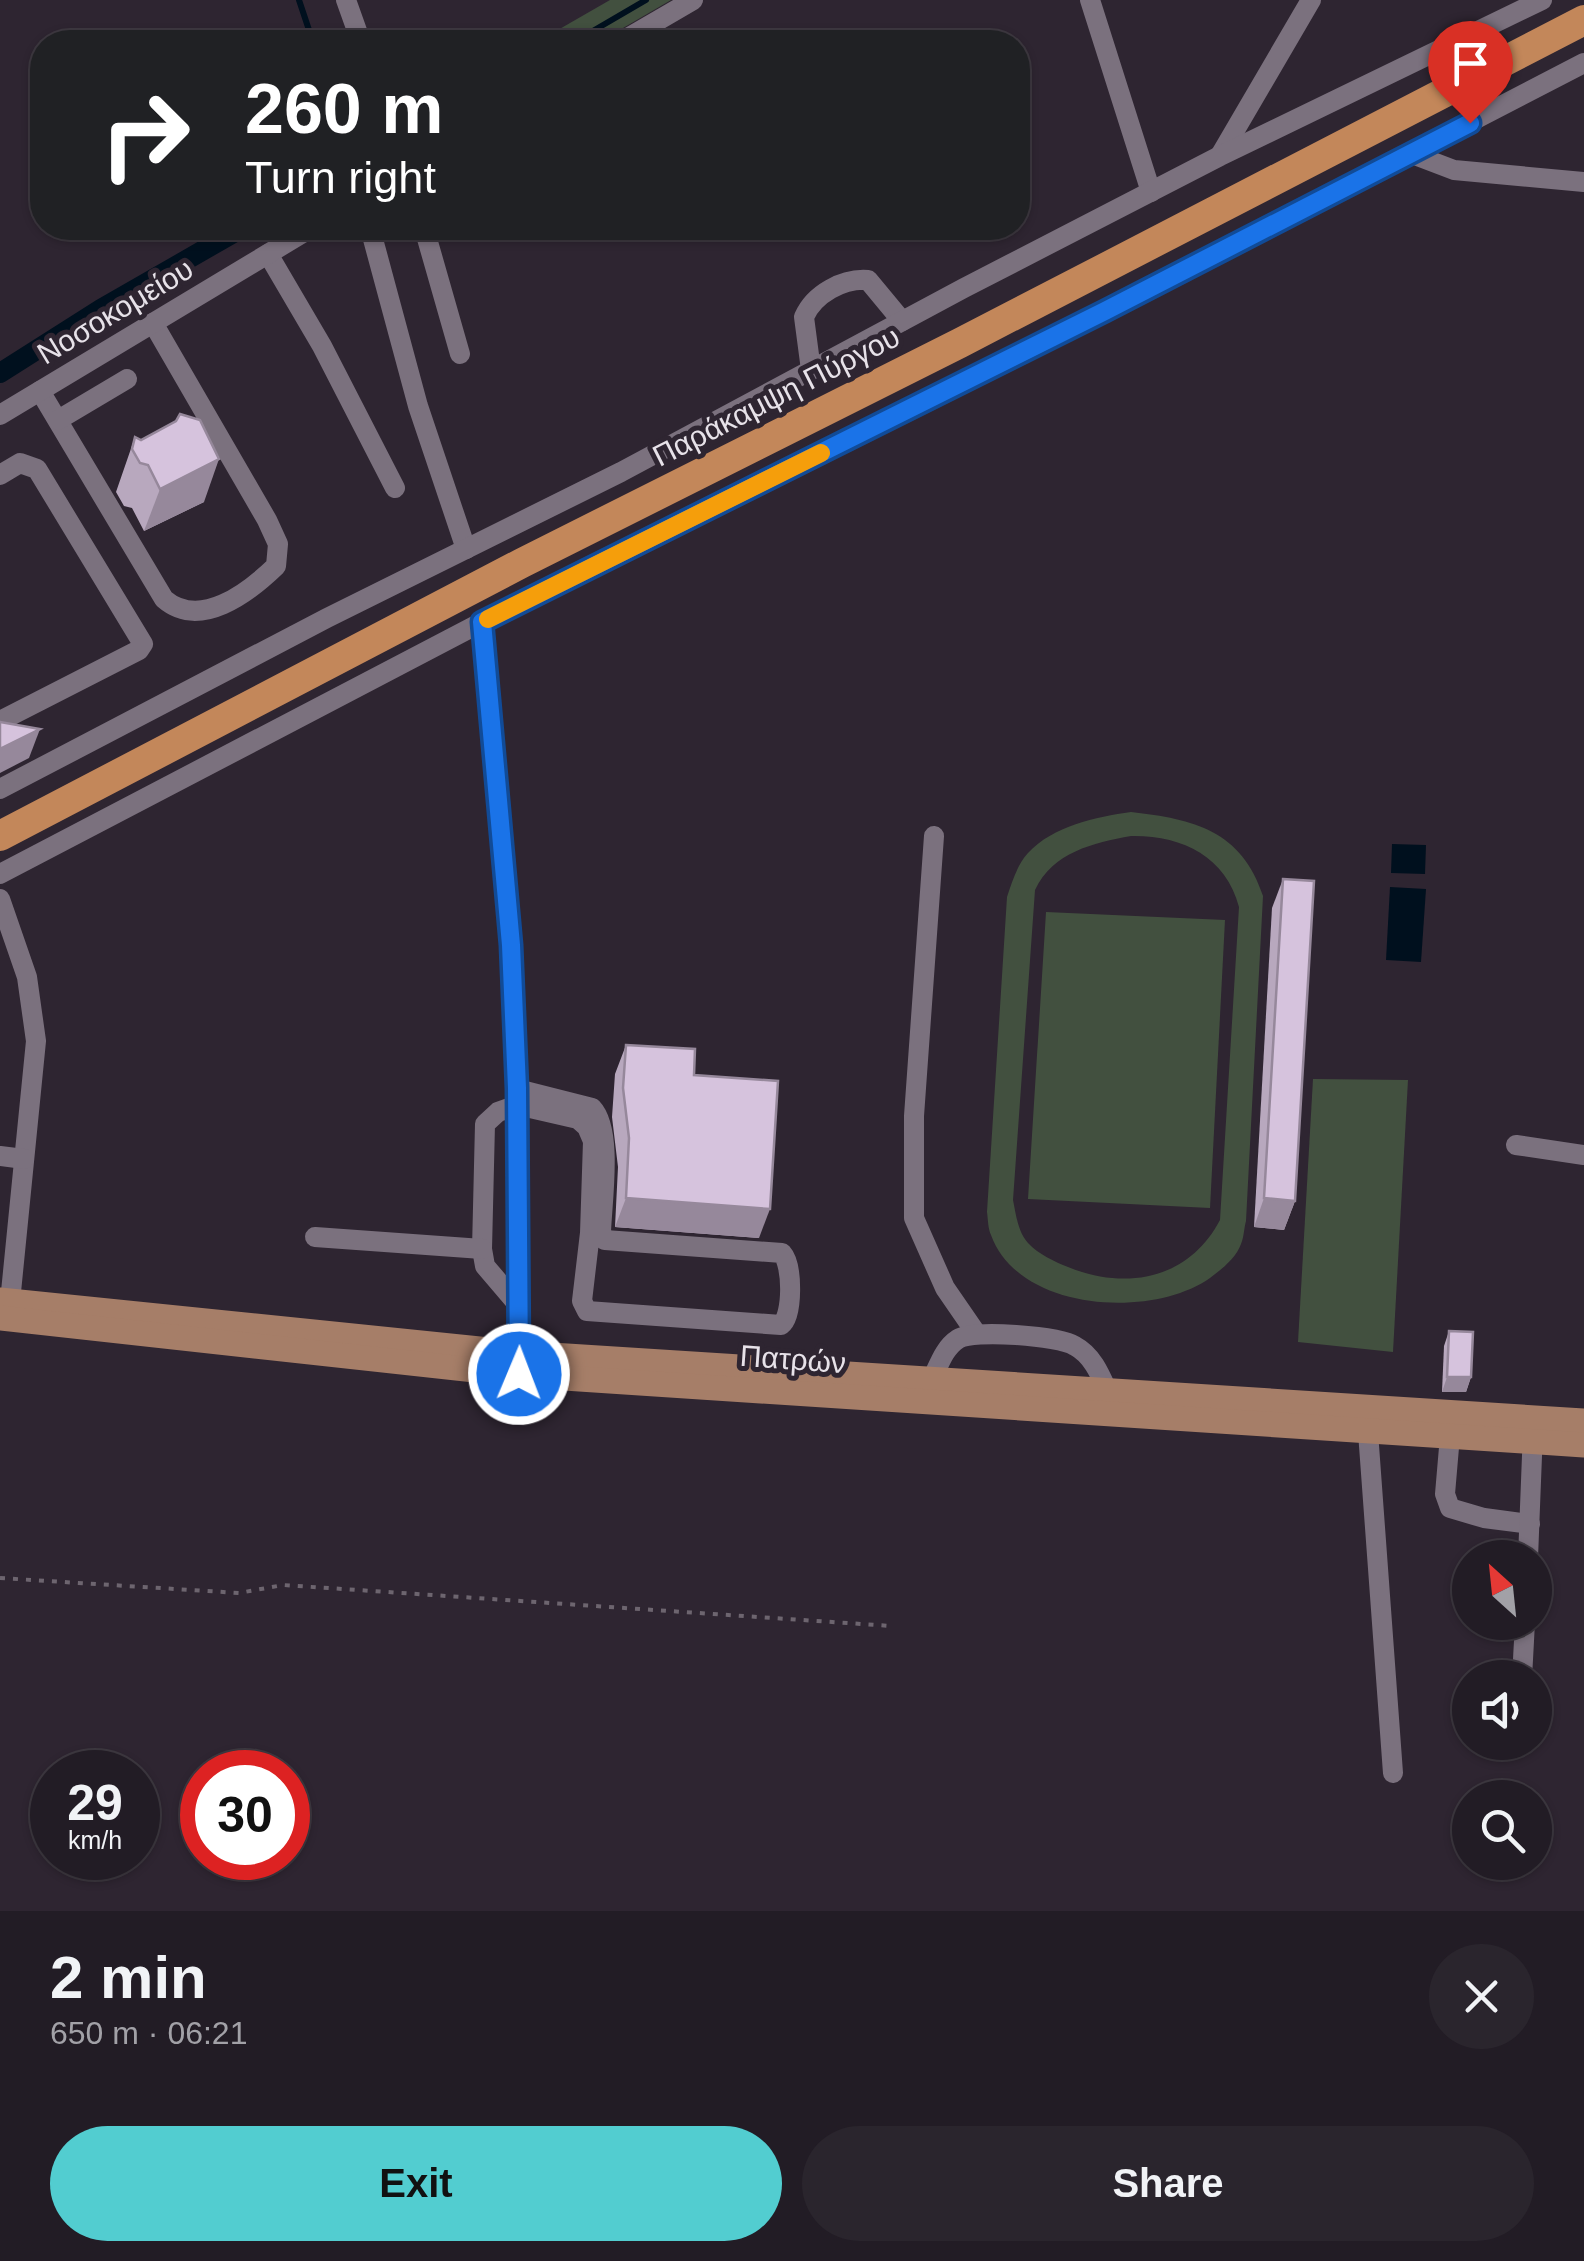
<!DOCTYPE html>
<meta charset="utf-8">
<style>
:root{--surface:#221c25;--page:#2a252d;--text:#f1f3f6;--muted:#a2a1a7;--line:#3f3a42;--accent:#52cdd0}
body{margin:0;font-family:Arial,sans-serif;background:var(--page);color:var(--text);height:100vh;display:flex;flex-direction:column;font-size:38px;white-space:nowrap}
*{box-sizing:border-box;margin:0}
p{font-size:32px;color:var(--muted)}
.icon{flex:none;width:55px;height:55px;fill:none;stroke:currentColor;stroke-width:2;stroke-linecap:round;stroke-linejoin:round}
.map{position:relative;height:1911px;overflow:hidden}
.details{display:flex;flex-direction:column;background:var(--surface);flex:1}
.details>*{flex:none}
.top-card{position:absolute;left:30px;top:30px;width:1000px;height:210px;border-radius:40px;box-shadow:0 2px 8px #0004,0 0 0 2px var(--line);background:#202124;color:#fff;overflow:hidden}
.needle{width:65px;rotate:333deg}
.fabs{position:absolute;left:1452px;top:1540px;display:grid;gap:20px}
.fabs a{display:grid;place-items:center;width:100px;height:100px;border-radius:50%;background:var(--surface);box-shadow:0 2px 8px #0004,0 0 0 2px var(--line);font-size:50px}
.speed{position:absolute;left:30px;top:1750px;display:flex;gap:20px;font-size:50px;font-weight:700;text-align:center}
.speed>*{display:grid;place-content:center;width:130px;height:130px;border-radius:50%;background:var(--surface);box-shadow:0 2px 8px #0004,0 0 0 2px var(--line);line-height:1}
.speed small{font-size:25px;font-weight:400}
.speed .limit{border:15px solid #d22;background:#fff;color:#111}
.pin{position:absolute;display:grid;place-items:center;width:85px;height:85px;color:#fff;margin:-102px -42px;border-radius:50% 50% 50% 0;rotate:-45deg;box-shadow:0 0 10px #0007}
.pin .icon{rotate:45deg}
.me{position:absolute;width:110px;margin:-55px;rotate:1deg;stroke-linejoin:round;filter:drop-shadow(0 0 8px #0008)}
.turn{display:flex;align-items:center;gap:35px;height:210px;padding:0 50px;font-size:45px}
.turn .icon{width:130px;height:130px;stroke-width:2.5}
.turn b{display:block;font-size:70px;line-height:85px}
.round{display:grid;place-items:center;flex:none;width:105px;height:105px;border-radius:52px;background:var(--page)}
.headline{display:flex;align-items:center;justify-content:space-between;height:170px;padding:0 50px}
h1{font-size:60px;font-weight:600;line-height:75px}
.primary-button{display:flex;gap:20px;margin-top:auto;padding:20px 50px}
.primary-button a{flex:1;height:115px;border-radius:60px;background:var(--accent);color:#111;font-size:40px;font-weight:600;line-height:115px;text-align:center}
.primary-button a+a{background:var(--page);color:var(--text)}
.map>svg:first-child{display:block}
</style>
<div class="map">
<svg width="1584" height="1911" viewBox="0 0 1584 1911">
<rect width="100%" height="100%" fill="#2e2531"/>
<!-- green -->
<g fill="#42503f" fill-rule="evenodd">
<polygon points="610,0 671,0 599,42 537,42"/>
<path d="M1131 812C1194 819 1242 831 1263 896L1246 1221C1244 1228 1244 1237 1241 1244 1236 1258 1222 1269 1210 1278 1152 1319 1019 1312 991 1235 988 1229 988 1219 987 1212L1007 897C1012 882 1017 865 1028 853 1053 826 1096 817 1131 812ZM1131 836C1181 835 1226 856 1239 907L1220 1220C1189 1279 1127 1291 1068 1267 1055 1262 1038 1254 1028 1243 1018 1232 1016 1215 1013 1200L1035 890C1053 852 1093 843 1131 836Z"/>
<polygon points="1046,912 1225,920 1210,1208 1028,1199"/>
<polygon points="1313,1079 1408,1080 1393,1352 1298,1342"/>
</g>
<!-- water -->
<g fill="#00101e">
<polygon points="1392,844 1426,845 1425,874 1391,873"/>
<polygon points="1390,887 1426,889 1421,962 1386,960"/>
</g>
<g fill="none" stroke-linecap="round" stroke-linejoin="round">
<!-- stream -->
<g stroke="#00101e" stroke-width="6">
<polyline points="299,0 313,42"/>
<polyline points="574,42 646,0"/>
</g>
<!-- canal -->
<polyline stroke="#00101e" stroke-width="20" points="0,373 101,309 242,228"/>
<!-- path -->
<polyline stroke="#6d656f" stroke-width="4" stroke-dasharray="5 8" stroke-linecap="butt" points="0,1578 239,1593 283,1585 891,1626"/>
<!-- minor -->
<g stroke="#7b717e" stroke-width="20">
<polyline points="346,0 361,42"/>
<polyline points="1090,0 1151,192"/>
<polyline points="621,42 693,0"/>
<polyline points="1221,154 1311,0"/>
<polyline points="1412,154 1454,170 1584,182"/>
<polyline points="370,228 418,406 466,549"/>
<polyline points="424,228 460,354"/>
<polyline points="268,254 322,346 395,488"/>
<path d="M811 370 804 317C814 294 843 278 868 280L902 321"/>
<path d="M40 391 164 599C200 630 248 593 276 566L278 544 267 520 153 323"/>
<polyline points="0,415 311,228"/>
<polyline points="58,420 127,379"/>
<polyline points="0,475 20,463 37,469 143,644 139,650 0,721"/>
<polyline points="482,622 511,945 517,1089 519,1363"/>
<polyline points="0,789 327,618 621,472 964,288 1220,156 1542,0"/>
<polyline points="934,836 914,1116 914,1218 945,1288 976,1333"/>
<polyline points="0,874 482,622 1105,311 1584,63"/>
<polyline points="0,899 27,977 36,1041 9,1312"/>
<path d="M517 1089 592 1108C613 1130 602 1201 601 1232L605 1240 782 1253C793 1265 793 1316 781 1325L587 1311 582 1301 590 1233 593 1141 587 1127 578 1119 517 1105 498 1112 485 1124 482 1249 485 1266 520 1307"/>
<polyline points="1516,1145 1584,1155"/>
<polyline points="0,1156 24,1159"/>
<polyline points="315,1237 482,1249"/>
<path d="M932 1379C939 1365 944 1348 958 1339 973 1329 1059 1336 1075 1346 1092 1355 1100 1374 1107 1390"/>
<polyline points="1451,1424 1445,1494 1450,1508 1484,1518 1530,1524"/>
<polyline points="1368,1432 1393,1773"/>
<polyline points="1528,1558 1533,1430"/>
<polyline points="1522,1678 1525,1622"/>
</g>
<!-- major -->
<g stroke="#a67e68" stroke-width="25">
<polyline points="0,1300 520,1353 1584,1421"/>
<polyline points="0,1318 519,1375 1584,1445"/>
</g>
<!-- highway -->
<polyline stroke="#c3875a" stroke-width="30" points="0,836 522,563 960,343 1584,20"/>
</g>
<!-- wall -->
<g fill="#b8a8be">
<polygon points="135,437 204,502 144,531 132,508 124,506 116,492"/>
<polygon points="1283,879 1295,1201 1284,1230 1254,1227 1272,908"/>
<polygon points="626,1045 694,1075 759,1238 615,1227 618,1167 612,1117 615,1074"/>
<polygon points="1449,1331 1471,1377 1466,1392 1442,1392 1444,1346"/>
</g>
<!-- shaded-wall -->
<g fill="#96889b">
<polygon points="219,459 204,502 144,531 160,489"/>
<polygon points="40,729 29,758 0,773 0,749"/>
<polygon points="626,1198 770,1209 759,1238 615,1227"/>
<polygon points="1264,1198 1295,1201 1284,1230 1254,1227"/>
<polygon points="1447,1377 1471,1377 1466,1392 1442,1392"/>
</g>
<!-- building -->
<g fill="#d6c3dd" stroke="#96889b" stroke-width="2.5">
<polygon points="180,414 200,420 219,459 160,489 148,465 140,463 132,449 135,437 141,440 176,421"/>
<polygon points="0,722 40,729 0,749"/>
<polygon points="1283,879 1314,881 1295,1201 1264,1198"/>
<polygon points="626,1045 695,1049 694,1075 778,1081 770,1209 626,1198 629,1138 623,1088"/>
<polygon points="1449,1331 1473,1332 1471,1377 1447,1377"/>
</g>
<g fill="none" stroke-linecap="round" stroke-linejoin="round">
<defs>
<polyline id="route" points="519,1374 517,1088 511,945 482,622 1105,311 1470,123"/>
</defs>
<!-- route casing -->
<use href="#route" stroke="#114b97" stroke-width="25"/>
<!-- route -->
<use href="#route" stroke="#1a73e8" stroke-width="18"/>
<!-- slow -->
<polyline stroke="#f59e0b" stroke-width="18" points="488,619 821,453"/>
</g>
<g text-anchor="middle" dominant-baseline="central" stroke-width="10" stroke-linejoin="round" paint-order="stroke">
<!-- street labels -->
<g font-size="30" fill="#e7e2e9" stroke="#2e2531">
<text transform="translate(115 311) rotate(-31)">Νοσοκομείου</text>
<text transform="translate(776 396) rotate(-27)">Παράκαμψη Πύργου</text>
<text transform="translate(793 1359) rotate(4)">Πατρών</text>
</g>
</g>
</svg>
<div class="fabs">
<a><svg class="needle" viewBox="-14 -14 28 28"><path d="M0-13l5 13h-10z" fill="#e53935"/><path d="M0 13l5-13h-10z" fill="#a2a1a7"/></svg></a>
<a><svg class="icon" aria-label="sound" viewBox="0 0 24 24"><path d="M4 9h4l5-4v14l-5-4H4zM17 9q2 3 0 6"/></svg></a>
<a><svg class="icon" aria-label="search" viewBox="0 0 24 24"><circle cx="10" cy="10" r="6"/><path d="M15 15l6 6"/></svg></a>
</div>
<div class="speed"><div>29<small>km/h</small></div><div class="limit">30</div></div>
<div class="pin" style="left:1470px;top:123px;background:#d93025"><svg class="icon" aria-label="arrive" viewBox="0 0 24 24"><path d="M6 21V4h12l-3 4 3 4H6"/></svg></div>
<svg class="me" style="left:519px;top:1374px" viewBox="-20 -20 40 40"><circle r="17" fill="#1a73e8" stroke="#fff" stroke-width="3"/><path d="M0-11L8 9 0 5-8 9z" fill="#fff"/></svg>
<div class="top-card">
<div class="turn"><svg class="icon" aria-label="right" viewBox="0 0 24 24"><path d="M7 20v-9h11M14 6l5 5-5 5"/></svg><div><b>260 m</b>Turn right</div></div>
</div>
</div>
<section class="details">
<div class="headline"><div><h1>2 min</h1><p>650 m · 06:21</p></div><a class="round"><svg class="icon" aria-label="close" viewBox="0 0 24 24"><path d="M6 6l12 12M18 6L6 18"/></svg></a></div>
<div class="primary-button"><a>Exit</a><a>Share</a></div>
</section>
